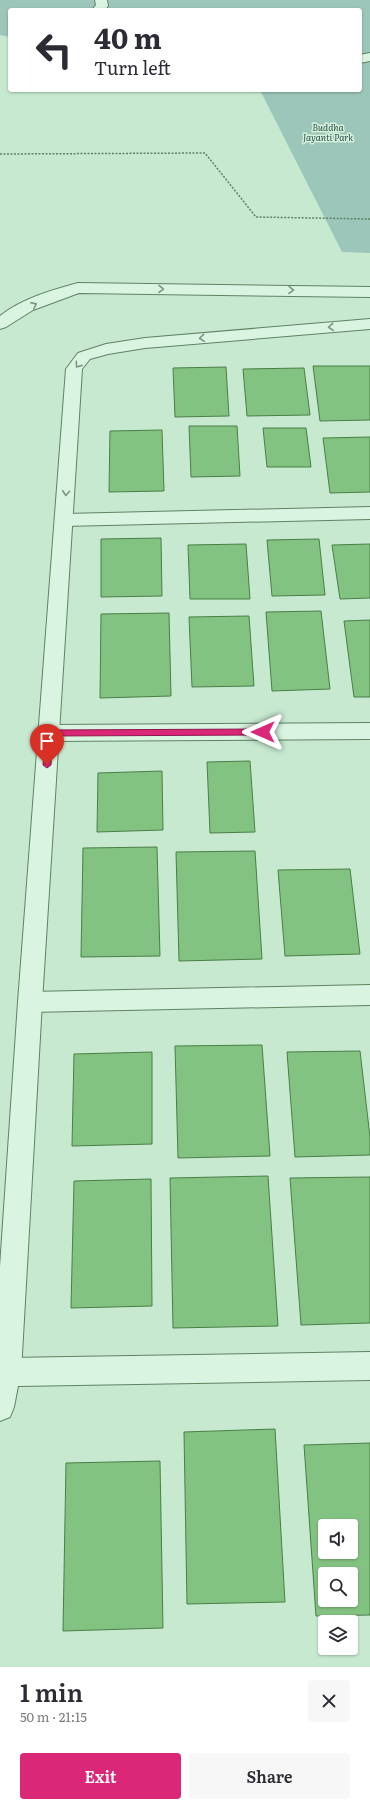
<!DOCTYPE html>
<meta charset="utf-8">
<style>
:root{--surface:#fff;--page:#f7f7f7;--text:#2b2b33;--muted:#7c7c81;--accent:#db2777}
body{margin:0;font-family:Literata,serif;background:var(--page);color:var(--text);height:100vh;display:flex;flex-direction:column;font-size:15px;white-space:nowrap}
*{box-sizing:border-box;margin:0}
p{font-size:13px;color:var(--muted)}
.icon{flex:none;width:22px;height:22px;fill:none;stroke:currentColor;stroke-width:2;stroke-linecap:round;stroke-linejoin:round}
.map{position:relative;height:1667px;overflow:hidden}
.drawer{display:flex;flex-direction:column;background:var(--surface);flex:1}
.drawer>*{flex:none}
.guide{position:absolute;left:8px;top:8px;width:354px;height:84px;border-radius:4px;box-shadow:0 1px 3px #0004;background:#fff;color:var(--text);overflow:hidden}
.fabs{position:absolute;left:318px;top:1519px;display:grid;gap:8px}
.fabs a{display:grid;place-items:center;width:40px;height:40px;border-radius:4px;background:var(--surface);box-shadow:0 1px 3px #0004;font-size:20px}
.pin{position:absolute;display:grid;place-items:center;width:34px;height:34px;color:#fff;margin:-41px -17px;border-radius:50% 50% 50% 0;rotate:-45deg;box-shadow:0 0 4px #0007}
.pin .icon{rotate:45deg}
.me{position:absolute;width:44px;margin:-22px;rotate:270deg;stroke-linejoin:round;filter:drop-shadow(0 0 3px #0008)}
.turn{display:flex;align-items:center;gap:14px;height:84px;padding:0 20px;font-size:18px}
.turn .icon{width:52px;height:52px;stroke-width:2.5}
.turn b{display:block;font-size:28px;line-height:34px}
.round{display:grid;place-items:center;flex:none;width:42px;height:42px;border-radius:4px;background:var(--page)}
.summary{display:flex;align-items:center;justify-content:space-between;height:68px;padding:0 20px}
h1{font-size:24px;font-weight:600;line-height:30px}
.action{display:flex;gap:8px;margin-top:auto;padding:8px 20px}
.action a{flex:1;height:46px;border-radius:4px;background:var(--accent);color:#fff;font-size:16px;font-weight:600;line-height:46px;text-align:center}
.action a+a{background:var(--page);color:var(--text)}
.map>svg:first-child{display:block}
</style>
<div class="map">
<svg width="370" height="1667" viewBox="0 0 370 1667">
<rect width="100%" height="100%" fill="#c7e9d0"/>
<!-- green -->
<polygon fill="#9cc6b9" points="0,0 370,0 370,253 342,252 260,90 360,90 360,10 10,10 10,37 0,35"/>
<!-- building -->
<g fill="#83c381" stroke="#497f47" fill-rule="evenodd">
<polygon points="313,366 370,366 370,420 320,421"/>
<polygon points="226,367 229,416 175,417 173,368"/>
<polygon points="304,368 310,415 247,416 243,369"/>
<polygon points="189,426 237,426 240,476 191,477"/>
<polygon points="263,428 306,428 311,467 267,467"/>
<polygon points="162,430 164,491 109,492 110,431"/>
<polygon points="370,437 370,492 330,493 323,438"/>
<polygon points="161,538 162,596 101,597 101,539"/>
<polygon points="319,539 325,595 272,596 267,540"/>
<polygon points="246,544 250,599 190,599 188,545"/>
<polygon points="370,544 370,598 340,599 332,545"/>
<polygon points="321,611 330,689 272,691 266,612"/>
<polygon points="169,613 171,696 100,698 101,614"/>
<polygon points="249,616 254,686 192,687 189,617"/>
<polygon points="370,620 370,697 354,697 344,621"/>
<polygon points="250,761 255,832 210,833 207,762"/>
<polygon points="162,771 163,830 97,832 98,773"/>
<polygon points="157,847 160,956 81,957 83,848"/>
<polygon points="255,851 262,959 179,961 176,852"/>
<polygon points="350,869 360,954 285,956 278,870"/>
<polygon points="262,1045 270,1156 178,1158 175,1046"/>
<polygon points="360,1051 370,1137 370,1155 295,1157 287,1052"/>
<polygon points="152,1052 152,1144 72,1146 74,1054"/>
<polygon points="268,1176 278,1326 173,1328 170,1178"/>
<polygon points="370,1177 370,1323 301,1325 290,1178"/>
<polygon points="151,1179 152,1306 71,1308 74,1181"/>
<polygon points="275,1429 285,1602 187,1604 184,1432"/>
<path d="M370 1443V1615L316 1616 304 1445ZM325 1526H351V1552H325ZM325 1574H351V1600H325Z"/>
<polygon points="160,1461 163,1628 63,1631 66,1463"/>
</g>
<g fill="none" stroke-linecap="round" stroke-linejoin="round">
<defs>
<g id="pedestrian">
<polygon points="95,0 107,0 108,6 105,10 92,10 96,5"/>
<polygon points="370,53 370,61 360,63 360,55"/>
</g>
<g id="minor">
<polygon points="370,507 370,519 64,526 58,524 55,520 58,516 64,514"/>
<polygon points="370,723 370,739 49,741 42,738 39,733 42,728 49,725"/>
<polygon points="370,985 370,1005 30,1012 22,1009 18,1002 22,995 30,992"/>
<polygon points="370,1352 370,1380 18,1386 14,1407 10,1417 0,1421 0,1361 7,1358"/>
</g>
<g id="tertiary">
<path d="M78 283 370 287V297L79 293 33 310 6 327 0 329V316C21 299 52 290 78 283Z"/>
<polygon points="370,319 370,329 145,348 108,354 90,359 82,369 42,1002 21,1372 10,1396 0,1400 0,1267 18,1002 66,369 78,353 106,344 145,338"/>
</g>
</defs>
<!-- pedestrian casing -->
<use href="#pedestrian" stroke="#5e8362" stroke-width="2"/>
<!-- minor casing -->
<use href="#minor" stroke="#5e8362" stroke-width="2"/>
<!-- tertiary casing -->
<use href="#tertiary" stroke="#5e8362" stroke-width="2"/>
<!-- path -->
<polyline stroke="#5e8362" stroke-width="1.5" stroke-dasharray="2 1.5" stroke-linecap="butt" points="0,154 205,153 256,217 370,219"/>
<!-- pedestrian -->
<use href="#pedestrian" fill="#d9f5e1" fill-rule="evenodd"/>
<!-- minor -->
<use href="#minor" fill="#d9f5e1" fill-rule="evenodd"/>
<!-- tertiary -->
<use href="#tertiary" fill="#d9f5e1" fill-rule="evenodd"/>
</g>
<!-- one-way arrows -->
<defs><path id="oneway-chevron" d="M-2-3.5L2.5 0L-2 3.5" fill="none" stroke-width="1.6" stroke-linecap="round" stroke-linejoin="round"/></defs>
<g stroke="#7c9581">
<use href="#oneway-chevron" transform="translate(161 289) rotate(1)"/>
<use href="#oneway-chevron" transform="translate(291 290) rotate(1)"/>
<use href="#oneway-chevron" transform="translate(34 305) rotate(-26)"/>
<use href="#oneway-chevron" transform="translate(331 327) rotate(175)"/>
<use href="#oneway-chevron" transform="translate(202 338) rotate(175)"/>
<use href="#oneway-chevron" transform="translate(78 365) rotate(125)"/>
<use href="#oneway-chevron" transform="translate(66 493) rotate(94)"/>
</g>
<!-- route -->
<polygon fill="#db2777" stroke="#8e194d" points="263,729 267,732 263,735 53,736 51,765 47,768 43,765 45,733 49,730"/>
<g text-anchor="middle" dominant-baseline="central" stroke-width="3" stroke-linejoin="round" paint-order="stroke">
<!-- far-park labels -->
<g font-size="9" font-style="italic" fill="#294f48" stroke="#d6f2dd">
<text x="328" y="127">Buddha<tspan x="328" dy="10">Jayanti Park</tspan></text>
</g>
</g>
</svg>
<div class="fabs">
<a><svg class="icon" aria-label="sound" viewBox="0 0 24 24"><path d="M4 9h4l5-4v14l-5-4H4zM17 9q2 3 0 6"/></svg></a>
<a><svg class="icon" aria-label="search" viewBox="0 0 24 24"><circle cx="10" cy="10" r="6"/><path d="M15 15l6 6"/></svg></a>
<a><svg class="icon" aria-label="layers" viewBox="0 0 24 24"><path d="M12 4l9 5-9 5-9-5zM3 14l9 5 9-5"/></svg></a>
</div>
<div class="pin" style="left:47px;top:765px;background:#d93025"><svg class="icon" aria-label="arrive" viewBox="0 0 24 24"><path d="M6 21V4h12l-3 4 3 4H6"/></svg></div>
<svg class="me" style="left:263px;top:732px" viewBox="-20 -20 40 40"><path d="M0-17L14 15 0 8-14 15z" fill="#db2777" stroke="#fff" stroke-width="4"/></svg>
<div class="guide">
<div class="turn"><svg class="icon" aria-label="left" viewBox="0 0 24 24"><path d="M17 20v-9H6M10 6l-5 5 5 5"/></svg><div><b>40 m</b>Turn left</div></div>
</div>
</div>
<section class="drawer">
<div class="summary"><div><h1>1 min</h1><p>50 m · 21:15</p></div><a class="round"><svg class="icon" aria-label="close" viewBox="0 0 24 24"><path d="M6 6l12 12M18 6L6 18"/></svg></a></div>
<div class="action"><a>Exit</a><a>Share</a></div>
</section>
